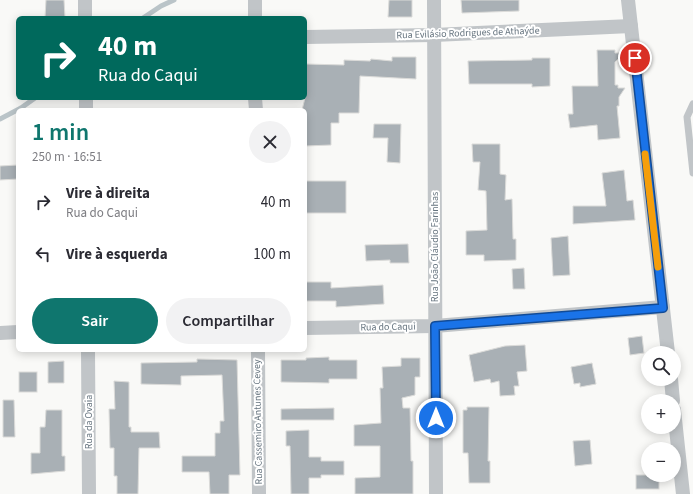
<!DOCTYPE html>
<html lang="pt">
<meta charset="utf-8">
<style>
:root{--surface:#fff;--page:#f2f2f3;--text:#2b2b33;--muted:#7c7c81;--accent:#0f766e}
body{margin:0;font-family:"Source Sans 3",sans-serif;background:var(--page);color:var(--text);height:100vh;display:flex;flex-direction:column;font-size:15px;white-space:nowrap}
*{box-sizing:border-box;margin:0}
p{font-size:13px;color:var(--muted)}
.icon{flex:none;width:22px;height:22px;fill:none;stroke:currentColor;stroke-width:2;stroke-linecap:round;stroke-linejoin:round}
.map{position:relative;flex:1;overflow:hidden}
.sheet{position:absolute;left:16px;top:108px;width:291px;height:244px;display:flex;flex-direction:column;background:var(--surface);border-radius:6px;box-shadow:0 2px 10px #0003}
.sheet>*{flex:none}
.hud{position:absolute;left:16px;top:16px;width:291px;height:84px;border-radius:6px;box-shadow:0 2px 10px #0003;background:#00695c;color:#fff;overflow:hidden}
.buttons{position:absolute;left:641px;top:346px;display:grid;gap:8px}
.buttons a{display:grid;place-items:center;width:40px;height:40px;border-radius:50%;background:var(--surface);box-shadow:0 2px 10px #0003;font-size:20px}
.pin{position:absolute;display:grid;place-items:center;width:34px;height:34px;color:#fff;margin:-17px;border:2px solid #fff;border-radius:50%;box-shadow:0 1px 4px #0007}
.me{position:absolute;width:44px;margin:-22px;rotate:0deg;stroke-linejoin:round;filter:drop-shadow(0 0 3px #0008)}
.turn{display:flex;align-items:center;gap:14px;height:84px;padding:0 16px;font-size:18px}
.turn .icon{width:52px;height:52px;stroke-width:2.5}
.turn b{display:block;font-size:28px;line-height:34px}
.round{display:grid;place-items:center;flex:none;width:42px;height:42px;border-radius:21px;background:var(--page)}
.headline{display:flex;align-items:center;justify-content:space-between;height:68px;padding:0 16px}
h1{font-size:24px;font-weight:600;line-height:30px;color:var(--accent)}
.cta{display:flex;gap:8px;margin-top:auto;padding:8px 16px}
.cta a{flex:1;height:46px;border-radius:24px;background:var(--accent);color:#fff;font-size:16px;font-weight:600;line-height:46px;text-align:center}
.cta a+a{background:var(--page);color:var(--text)}
ul{padding:0;list-style:none}
li{display:flex;align-items:center;gap:12px;height:52px;padding:0 16px}
li div{flex:1}
li b{display:block;font-size:15px}
li em{font-style:normal}
.map>svg:first-child{display:block}
</style>
<div class="map">
<svg width="693" height="494" viewBox="0 0 693 494">
<rect width="100%" height="100%" fill="#f9f9f7"/>
<g fill="none" stroke-linecap="round" stroke-linejoin="round">
<!-- stream -->
<g stroke="#bac4c8" stroke-width="5">
<polyline points="143,18 161,6 174,0"/>
<polyline points="0,119 21,108 35,98"/>
</g>
</g>
<!-- building -->
<g fill="#a9b0b5" stroke="#dbdbd9">
<polygon points="46,0 64,0 65,18 45,18"/>
<polygon points="389,0 412,0 412,17 388,17"/>
<polygon points="461,0 519,0 519,11 462,13"/>
<polygon points="597,50 615,50 615,53 624,53 615,62 615,85 618,85 618,88 625,88 619,97 619,106 617,106 620,138 598,140 597,125 570,128 568,114 573,114 572,86 598,86"/>
<polygon points="392,57 416,57 416,79 360,76 359,113 339,113 339,123 331,123 331,145 305,146 305,110 302,110 305,98 305,64 344,65 344,60 370,61 371,59 392,61"/>
<polygon points="532,58 550,58 550,86 532,87 532,84 469,84 468,61 532,60"/>
<polygon points="374,124 401,124 400,163 387,162 388,138 373,138"/>
<polygon points="472,144 500,144 500,174 506,175 505,200 512,199 513,239 516,239 516,260 484,261 484,255 466,255 466,231 487,230 486,191 478,190 480,162 473,162"/>
<polygon points="18,165 18,179 0,180 0,166"/>
<polygon points="624,170 627,201 633,200 635,220 573,224 573,206 606,206 602,173"/>
<rect x="305" y="181" width="41" height="32"/>
<polygon points="568,236 570,275 553,276 551,238"/>
<polygon points="408,244 409,263 390,263 390,260 366,261 365,245"/>
<polygon points="524,268 525,289 513,289 512,269"/>
<polygon points="305,282 331,282 331,288 383,285 384,304 336,307 336,301 305,301"/>
<polygon points="642,336 644,353 630,355 628,338"/>
<polygon points="525,345 527,371 517,372 519,386 514,386 515,395 500,396 499,381 491,383 490,379 474,382 469,355 505,346"/>
<polygon points="329,357 329,360 357,360 357,379 329,379 329,383 281,382 281,360 306,360 306,358"/>
<polygon points="401,358 420,358 420,377 415,377 415,395 402,398 403,408 410,408 411,461 413,461 413,494 355,494 355,478 380,477 380,446 354,446 354,425 381,423 380,388 383,388 382,367 401,366"/>
<polygon points="197,359 237,360 240,475 229,475 229,494 210,494 209,472 182,472 182,456 215,456 215,433 220,433 220,421 224,421 222,375 181,376 181,385 141,384 141,363 197,362"/>
<polygon points="64,361 64,383 48,383 48,362"/>
<polygon points="592,363 596,384 580,387 580,383 574,384 571,367"/>
<rect x="19" y="372" width="18" height="20"/>
<polygon points="114,381 129,382 129,427 131,427 131,432 159,432 160,448 139,448 138,494 117,494 117,476 114,476 114,448 110,448 109,409 115,409"/>
<polygon points="3,400 14,400 15,437 3,437"/>
<polygon points="467,407 489,407 488,461 490,461 490,483 469,483 468,453 463,453 463,410 467,410"/>
<polygon points="334,408 334,420 281,420 281,409"/>
<polygon points="46,410 62,410 62,456 65,456 65,471 31,474 31,453 40,453 40,427 45,427"/>
<polygon points="309,430 309,457 321,457 321,461 344,461 344,475 321,475 321,478 309,478 309,494 291,494 290,446 286,446 286,431"/>
<polygon points="590,440 592,464 575,466 573,441"/>
<rect x="636" y="475" width="23" height="14"/>
</g>
<g fill="none" stroke-linecap="round" stroke-linejoin="round">
<!-- lane -->
<polyline stroke="#c1c5c8" stroke-width="7" points="693,104 687,117 693,173"/>
<!-- street -->
<g stroke="#c1c5c8" stroke-width="14">
<polyline points="85,0 85,18"/>
<polyline points="255,0 255,18"/>
<polyline points="434,0 436,494"/>
<polyline points="628,0 668,353"/>
<polyline points="305,37 434,35 631,26"/>
<polyline points="86,98 86,110"/>
<polyline points="255,98 256,110"/>
<polyline points="305,328 435,326 663,307"/>
<polyline points="0,333 18,332"/>
<polyline points="88,350 89,494"/>
<polyline points="258,350 259,494"/>
<polyline points="671,379 673,401"/>
<polyline points="674,410 683,494"/>
</g>
</g>
<g fill="none" stroke-linecap="round" stroke-linejoin="round">
<defs>
<polyline id="route" points="436,418 435,326 663,308 635,58"/>
</defs>
<!-- route casing -->
<use href="#route" stroke="#114b97" stroke-width="10"/>
<!-- route -->
<use href="#route" stroke="#1a73e8" stroke-width="7"/>
<!-- slow -->
<polyline stroke="#f59e0b" stroke-width="7" points="645,154 658,267"/>
</g>
<g text-anchor="middle" dominant-baseline="central" stroke-width="4" stroke-linejoin="round" paint-order="stroke">
<!-- street labels -->
<g font-size="10" fill="#66747f" stroke="#fff">
<text transform="translate(468 33) rotate(-2)">Rua Evilásio Rodrigues de Athaýde</text>
<text transform="translate(435 247) rotate(-90)">Rua João Cláudio Farinhas</text>
<text transform="translate(388 327) rotate(-1)">Rua do Caqui</text>
<text transform="translate(89 422) rotate(-90)">Rua da Ovaia</text>
<text transform="translate(258 422) rotate(-91)">Rua Cassemiro Antunes Cevey</text>
</g>
</g>
</svg>
<div class="buttons">
<a><svg class="icon" aria-label="search" viewBox="0 0 24 24"><circle cx="10" cy="10" r="6"/><path d="M15 15l6 6"/></svg></a>
<a>+</a>
<a>−</a>
</div>
<div class="pin" style="left:635px;top:58px;background:#d93025"><svg class="icon" aria-label="arrive" viewBox="0 0 24 24"><path d="M6 21V4h12l-3 4 3 4H6"/></svg></div>
<svg class="me" style="left:436px;top:418px" viewBox="-20 -20 40 40"><circle r="17" fill="#1a73e8" stroke="#fff" stroke-width="3"/><path d="M0-11L8 9 0 5-8 9z" fill="#fff"/></svg>
<div class="hud">
<div class="turn"><svg class="icon" aria-label="right" viewBox="0 0 24 24"><path d="M7 20v-9h11M14 6l5 5-5 5"/></svg><div><b>40 m</b>Rua do Caqui</div></div>
</div>
<section class="sheet">
<div class="headline"><div><h1>1 min</h1><p>250 m · 16:51</p></div><a class="round"><svg class="icon" aria-label="close" viewBox="0 0 24 24"><path d="M6 6l12 12M18 6L6 18"/></svg></a></div>
<ul>
<li><svg class="icon" aria-label="right" viewBox="0 0 24 24"><path d="M7 20v-9h11M14 6l5 5-5 5"/></svg><div><b>Vire à direita</b><p>Rua do Caqui</p></div><em>40 m</em></li>
<li><svg class="icon" aria-label="left" viewBox="0 0 24 24"><path d="M17 20v-9H6M10 6l-5 5 5 5"/></svg><div><b>Vire à esquerda</b></div><em>100 m</em></li>
</ul>
<div class="cta"><a>Sair</a><a>Compartilhar</a></div>
</section>
</div>
